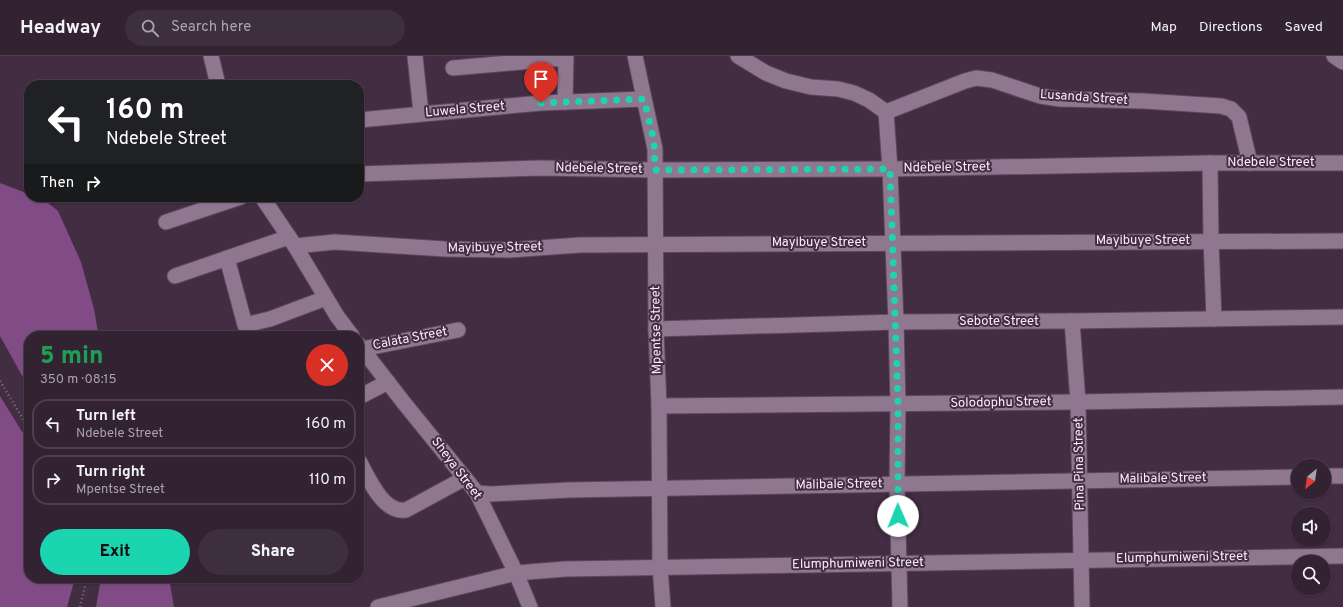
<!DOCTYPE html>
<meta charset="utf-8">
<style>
:root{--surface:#322232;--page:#3d2f3e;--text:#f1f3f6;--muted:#a8a4ac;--line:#4d3f4d;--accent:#1bd5b1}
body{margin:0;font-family:Overpass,sans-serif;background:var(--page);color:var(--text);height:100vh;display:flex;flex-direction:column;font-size:15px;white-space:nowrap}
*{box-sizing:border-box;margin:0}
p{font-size:13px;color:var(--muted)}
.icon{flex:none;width:22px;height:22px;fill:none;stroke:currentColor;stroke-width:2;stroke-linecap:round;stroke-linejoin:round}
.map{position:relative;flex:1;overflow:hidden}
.drawer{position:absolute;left:24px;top:275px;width:340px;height:252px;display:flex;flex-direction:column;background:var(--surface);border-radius:16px;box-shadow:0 1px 3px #0004,0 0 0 1px var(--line)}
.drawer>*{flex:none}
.banner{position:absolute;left:24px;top:24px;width:340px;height:122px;border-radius:16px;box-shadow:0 1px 3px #0004,0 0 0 1px var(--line);background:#202124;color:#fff;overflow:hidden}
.needle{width:26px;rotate:209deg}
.fabs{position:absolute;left:1291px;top:403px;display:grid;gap:8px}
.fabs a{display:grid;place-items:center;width:40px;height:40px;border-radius:50%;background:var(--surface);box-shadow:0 1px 3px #0004,0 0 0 1px var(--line);font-size:20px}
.pin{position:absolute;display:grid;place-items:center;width:34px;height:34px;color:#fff;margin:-41px -17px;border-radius:50% 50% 50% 0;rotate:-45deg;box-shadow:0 0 4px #0007}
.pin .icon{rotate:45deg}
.me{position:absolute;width:44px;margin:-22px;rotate:359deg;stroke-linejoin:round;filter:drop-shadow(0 0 3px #0008)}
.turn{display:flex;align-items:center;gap:14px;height:84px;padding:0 16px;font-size:18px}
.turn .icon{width:52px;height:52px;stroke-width:2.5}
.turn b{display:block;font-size:28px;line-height:34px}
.then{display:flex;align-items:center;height:38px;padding:0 16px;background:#0003;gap:8px;font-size:15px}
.round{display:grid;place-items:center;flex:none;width:42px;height:42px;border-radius:21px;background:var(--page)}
.head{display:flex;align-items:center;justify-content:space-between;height:68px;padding:0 16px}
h1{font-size:24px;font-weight:800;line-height:30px;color:#1e9e55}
.primary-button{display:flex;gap:8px;margin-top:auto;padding:8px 16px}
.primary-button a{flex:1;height:46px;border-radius:24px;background:var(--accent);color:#111;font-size:16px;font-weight:800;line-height:46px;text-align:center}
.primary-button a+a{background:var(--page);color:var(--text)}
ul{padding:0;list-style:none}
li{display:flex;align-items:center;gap:12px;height:50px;margin:0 8px 6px;padding:0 8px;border:2px solid var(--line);border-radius:16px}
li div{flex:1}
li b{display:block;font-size:15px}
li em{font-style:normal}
header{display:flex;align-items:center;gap:24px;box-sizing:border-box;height:56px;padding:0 20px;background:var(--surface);border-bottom:1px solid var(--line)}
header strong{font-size:19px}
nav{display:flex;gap:22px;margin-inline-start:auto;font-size:14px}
.search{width:280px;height:36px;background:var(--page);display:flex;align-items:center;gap:10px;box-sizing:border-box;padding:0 14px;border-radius:22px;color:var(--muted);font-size:15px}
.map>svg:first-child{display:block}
</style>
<header>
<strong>Headway</strong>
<div class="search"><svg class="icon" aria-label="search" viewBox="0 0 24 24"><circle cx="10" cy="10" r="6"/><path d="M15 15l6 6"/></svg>Search here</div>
<nav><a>Map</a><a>Directions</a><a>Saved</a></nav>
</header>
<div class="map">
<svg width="1343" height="551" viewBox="0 0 1343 551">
<rect width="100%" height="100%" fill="#422d43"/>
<!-- water -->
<g fill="#814c85">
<polygon points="0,127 29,138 29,141 42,142 58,155 81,206 94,253 98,276 101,280 29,280 29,332 0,280"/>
<polygon points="0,340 29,387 29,522 75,522 67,551 0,551"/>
<polygon points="101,522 169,522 174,551 96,551"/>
</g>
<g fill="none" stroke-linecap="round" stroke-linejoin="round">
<defs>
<g id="street">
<polyline points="211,0 218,29"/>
<polyline points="415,0 421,57"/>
<polyline points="635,0 655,93 656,273 659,350 660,511 663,551"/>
<polyline points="738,0 766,17 786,25 811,31 838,33 854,37 869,44 886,56"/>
<polyline points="1334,0 1343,6"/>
<polyline points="453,12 566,2 565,46"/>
<polyline points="886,56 890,113 896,266 898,348 897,429 900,551"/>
<polyline points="886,56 965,25 976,22 992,24 1040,40 1060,43 1144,45 1221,50 1231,53 1239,61 1250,107"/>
<polyline points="359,64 541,47 644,43"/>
<polyline points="1210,107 1211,184 1214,263"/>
<polyline points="359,118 539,112 655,114 890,113 1210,107 1343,107"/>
<polyline points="262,141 295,190 337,260 352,280"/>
<polyline points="166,166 241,141"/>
<polyline points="295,190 335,186 445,193 510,194 580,189 1343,185"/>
<polyline points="227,202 245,269 270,263 326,242"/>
<polyline points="175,220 289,181"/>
<polyline points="1072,265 1078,346 1082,551"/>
<polyline points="656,273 896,266 1072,265 1343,261"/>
<polyline points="359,289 404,347 477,437 516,517 530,551"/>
<polyline points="362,293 458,274"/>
<polyline points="359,341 388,326"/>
<polyline points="659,350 1078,346 1343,341"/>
<path d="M359 405C368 421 383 458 406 454L465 422"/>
<polyline points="1324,420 1343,420"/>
<polyline points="477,437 491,438 569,434 1298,421"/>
<polyline points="378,551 516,517 565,513 1343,500"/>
</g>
</defs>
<!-- street casing -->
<use href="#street" stroke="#5a495b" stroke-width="17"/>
<!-- path -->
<g stroke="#837184" stroke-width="2.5" stroke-dasharray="1 3" stroke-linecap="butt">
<polyline points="0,325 29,373"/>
<polyline points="80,551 87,522"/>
</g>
<!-- street -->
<use href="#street" stroke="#8f7790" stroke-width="15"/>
</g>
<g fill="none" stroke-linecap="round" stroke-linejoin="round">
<!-- route -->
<polyline stroke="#1bd5b1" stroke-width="7" stroke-dasharray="0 12.6" points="541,47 644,43 654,85 655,114 890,113 898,348 898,460"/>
</g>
<g text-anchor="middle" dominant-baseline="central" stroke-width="4" stroke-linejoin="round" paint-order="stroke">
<!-- street labels -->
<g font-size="13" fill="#faedfb" stroke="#422d43">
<text transform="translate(1084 42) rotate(4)">Lusanda Street</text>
<text transform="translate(465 54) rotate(-5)">Luwela Street</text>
<text x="1271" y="107">Ndebele Street</text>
<text transform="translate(947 112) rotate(-1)">Ndebele Street</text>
<text transform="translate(599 113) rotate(1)">Ndebele Street</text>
<text x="1143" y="185">Mayibuye Street</text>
<text x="819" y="187">Mayibuye Street</text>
<text transform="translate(495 192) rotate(-1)">Mayibuye Street</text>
<text x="999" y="266">Sebote Street</text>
<text transform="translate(657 274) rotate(-91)">Mpentse Street</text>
<text transform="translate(410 283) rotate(-11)">Calata Street</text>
<text transform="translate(1001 347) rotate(-1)">Solodophu Street</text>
<text transform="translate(1080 408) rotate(-91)">Pina Pina Street</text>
<text transform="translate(456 413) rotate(53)">Sheya Street</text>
<text transform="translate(1163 423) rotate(-1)">Malibale Street</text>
<text transform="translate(839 429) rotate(-1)">Malibale Street</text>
<text transform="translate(1182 502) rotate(-1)">Elumphumiweni Street</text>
<text transform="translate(858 508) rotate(-1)">Elumphumiweni Street</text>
</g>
</g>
</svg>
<div class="fabs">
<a><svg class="needle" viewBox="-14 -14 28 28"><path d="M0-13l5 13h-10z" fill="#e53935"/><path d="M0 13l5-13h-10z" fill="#a8a4ac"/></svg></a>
<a><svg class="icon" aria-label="sound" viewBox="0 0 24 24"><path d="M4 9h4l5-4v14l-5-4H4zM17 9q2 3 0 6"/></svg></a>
<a><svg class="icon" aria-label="search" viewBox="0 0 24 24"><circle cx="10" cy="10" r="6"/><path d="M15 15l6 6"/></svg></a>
</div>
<div class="pin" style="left:541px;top:47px;background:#d93025"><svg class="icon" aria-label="arrive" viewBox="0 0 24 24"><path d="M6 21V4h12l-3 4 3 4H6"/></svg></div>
<svg class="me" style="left:898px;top:460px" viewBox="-20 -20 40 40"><circle r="19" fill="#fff"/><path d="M0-13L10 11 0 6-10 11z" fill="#1bd5b1"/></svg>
<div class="banner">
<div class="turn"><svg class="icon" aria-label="left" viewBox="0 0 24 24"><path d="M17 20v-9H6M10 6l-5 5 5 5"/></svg><div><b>160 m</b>Ndebele Street</div></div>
<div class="then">Then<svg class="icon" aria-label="right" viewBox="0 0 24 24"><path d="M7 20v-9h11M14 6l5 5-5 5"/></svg></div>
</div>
<section class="drawer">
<div class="head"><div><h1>5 min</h1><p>350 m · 08:15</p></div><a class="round" style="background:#d93025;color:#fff"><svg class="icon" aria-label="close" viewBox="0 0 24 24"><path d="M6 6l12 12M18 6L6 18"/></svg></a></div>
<ul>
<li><svg class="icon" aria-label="left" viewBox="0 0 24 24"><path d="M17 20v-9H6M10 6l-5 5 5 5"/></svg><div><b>Turn left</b><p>Ndebele Street</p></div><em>160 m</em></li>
<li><svg class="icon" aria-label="right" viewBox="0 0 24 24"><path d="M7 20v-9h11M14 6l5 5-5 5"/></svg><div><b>Turn right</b><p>Mpentse Street</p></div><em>110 m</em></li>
</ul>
<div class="primary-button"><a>Exit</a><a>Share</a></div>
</section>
</div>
